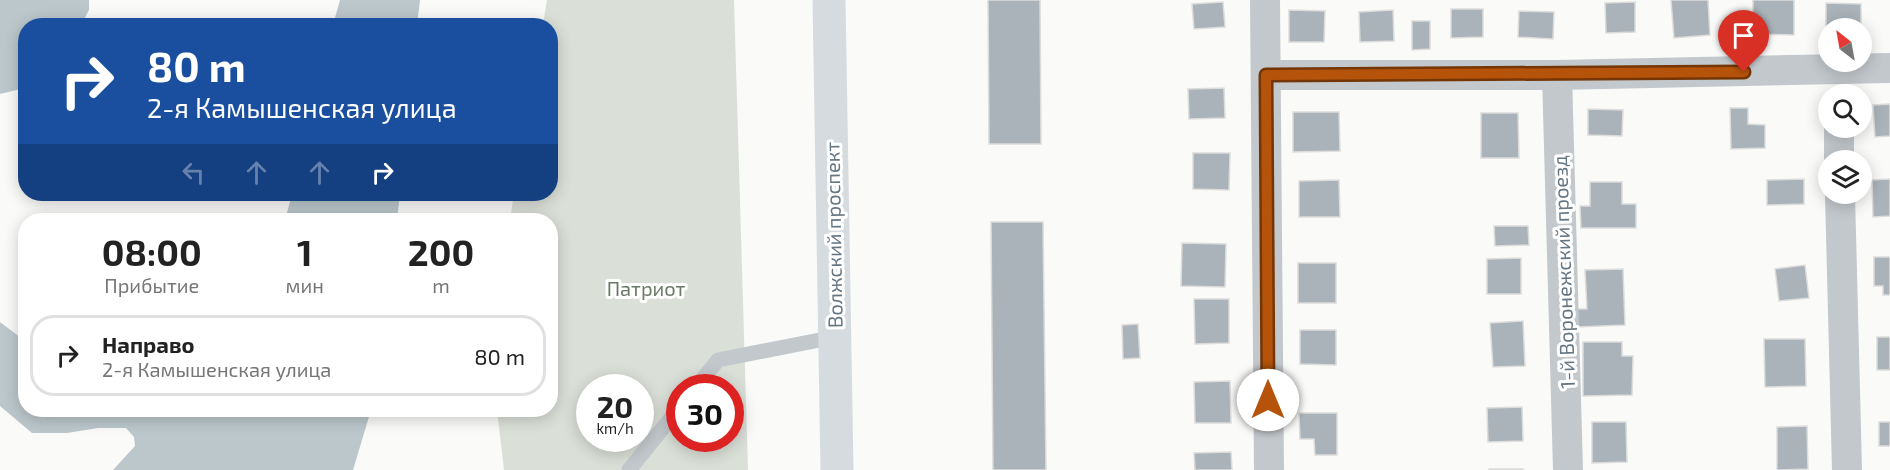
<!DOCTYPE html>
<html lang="ru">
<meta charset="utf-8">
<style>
:root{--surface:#fff;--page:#f6f6f6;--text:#222;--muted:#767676;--line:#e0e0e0}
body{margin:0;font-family:"Exo 2",sans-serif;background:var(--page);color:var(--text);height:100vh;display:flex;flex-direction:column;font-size:22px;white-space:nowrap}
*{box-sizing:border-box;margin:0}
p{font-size:20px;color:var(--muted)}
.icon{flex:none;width:33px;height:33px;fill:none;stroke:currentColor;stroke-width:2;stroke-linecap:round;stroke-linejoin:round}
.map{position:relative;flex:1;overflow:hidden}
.panel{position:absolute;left:18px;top:213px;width:540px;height:204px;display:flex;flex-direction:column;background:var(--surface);border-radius:24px;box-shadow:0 3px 15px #0003}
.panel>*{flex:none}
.top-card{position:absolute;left:18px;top:18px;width:540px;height:183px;border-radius:24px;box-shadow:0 3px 15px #0003;background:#1a4fa0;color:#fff;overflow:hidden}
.needle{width:39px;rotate:329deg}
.controls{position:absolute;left:1818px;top:18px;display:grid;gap:12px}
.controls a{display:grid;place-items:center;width:54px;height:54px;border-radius:50%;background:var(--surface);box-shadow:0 3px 15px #0003;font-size:30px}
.speed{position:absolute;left:576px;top:374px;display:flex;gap:12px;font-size:30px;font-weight:700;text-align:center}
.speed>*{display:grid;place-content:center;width:78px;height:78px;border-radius:50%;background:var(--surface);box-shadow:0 3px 15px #0003;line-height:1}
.speed small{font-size:15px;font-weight:400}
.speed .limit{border:9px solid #d22;background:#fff;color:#111}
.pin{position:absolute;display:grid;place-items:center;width:51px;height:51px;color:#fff;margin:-62px -26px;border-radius:50% 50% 50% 0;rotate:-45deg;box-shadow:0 0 6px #0007}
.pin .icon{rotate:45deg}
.me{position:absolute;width:66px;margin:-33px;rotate:0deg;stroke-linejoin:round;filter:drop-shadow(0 0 4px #0008)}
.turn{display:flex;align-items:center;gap:21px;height:126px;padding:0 30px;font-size:27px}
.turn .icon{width:78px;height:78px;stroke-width:2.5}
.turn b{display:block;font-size:42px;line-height:51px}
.lanes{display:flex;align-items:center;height:57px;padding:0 30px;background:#0003;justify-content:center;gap:30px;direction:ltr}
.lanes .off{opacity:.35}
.eta{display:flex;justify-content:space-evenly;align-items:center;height:102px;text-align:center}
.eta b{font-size:36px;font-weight:700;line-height:42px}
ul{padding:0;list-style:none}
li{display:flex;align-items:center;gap:18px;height:81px;margin:0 12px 9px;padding:0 18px;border:3px solid var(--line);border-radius:24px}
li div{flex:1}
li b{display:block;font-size:22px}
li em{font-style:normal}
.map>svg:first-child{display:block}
</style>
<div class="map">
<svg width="1890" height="470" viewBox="0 0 1890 470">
<rect width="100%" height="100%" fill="#fafaf8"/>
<!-- green -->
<path fill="#dadfd7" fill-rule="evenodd" d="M547 0H734L748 470H504L497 410H550V220H510L514 194H550V26L543 25ZM590 387H640V438H590ZM680 387H730V438H680Z"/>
<!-- water -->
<g fill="#bbc7cb">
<polygon points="0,0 89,0 89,10 81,25 26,26 25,88 0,94"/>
<polygon points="340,0 420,0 417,25 333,25"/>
<polygon points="292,194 400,194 397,220 285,220"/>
<polygon points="0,322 25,341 26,410 371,410 353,470 113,470 135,446 134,437 126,428 98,428 67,433 32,433 0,406"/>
</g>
<!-- building -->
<g fill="#aab3b9" stroke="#dcdcda" stroke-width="1.5">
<polygon points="988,0 1040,0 1041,144 989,144"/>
<polygon points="1671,0 1708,0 1710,35 1674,38"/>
<polygon points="1753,0 1794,0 1794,35 1753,34"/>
<polygon points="1223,2 1225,27 1194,29 1192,4"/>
<polygon points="1635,2 1635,32 1606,33 1605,3"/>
<polygon points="1826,3 1861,4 1861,28 1826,30"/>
<polygon points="1451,9 1483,9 1483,37 1451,38"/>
<polygon points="1289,10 1325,11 1324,42 1289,42"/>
<polygon points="1393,10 1394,41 1360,42 1359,12"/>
<polygon points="1519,11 1554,12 1553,39 1518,37"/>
<polygon points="1412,21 1430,21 1430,49 1412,50"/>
<polygon points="1224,88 1225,118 1189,119 1188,89"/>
<polygon points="1890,104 1890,136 1875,137 1873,105"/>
<polygon points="1730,108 1748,108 1748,124 1765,125 1765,148 1731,149"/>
<polygon points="1588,109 1623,110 1622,136 1588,135"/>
<polygon points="1293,112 1339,112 1340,151 1293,152"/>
<polygon points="1481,113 1518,113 1519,158 1481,158"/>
<polygon points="1193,153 1230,153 1229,190 1193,189"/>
<polygon points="1804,179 1804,204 1767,205 1767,180"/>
<polygon points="1890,179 1890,216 1873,217 1872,180"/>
<polygon points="1339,180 1340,217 1299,217 1299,181"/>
<polygon points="1590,182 1622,182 1622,204 1636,204 1636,228 1581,228 1580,206 1590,206"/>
<polygon points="991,222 1043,222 1046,470 993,470"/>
<polygon points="1494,226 1528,226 1529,245 1495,246"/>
<polygon points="1182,243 1226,244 1225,287 1181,286"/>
<polygon points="1874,257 1890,257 1890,295 1883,295 1883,286 1874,286"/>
<polygon points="1521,258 1521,294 1487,294 1487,259"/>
<rect x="1298" y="263" width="38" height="40"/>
<polygon points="1805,265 1809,298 1779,301 1775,269"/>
<polygon points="1623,269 1625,325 1577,327 1577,309 1587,309 1585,270"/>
<polygon points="1194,299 1229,299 1229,343 1195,344"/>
<polygon points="1523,321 1525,366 1493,367 1490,323"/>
<polygon points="1138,324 1140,358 1123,359 1122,325"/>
<polygon points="1300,330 1336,330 1336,365 1300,364"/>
<rect x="1877" y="337" width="13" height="33"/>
<polygon points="1764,339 1805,339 1806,386 1765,387"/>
<polygon points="1583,342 1622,342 1622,356 1633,356 1632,395 1583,396"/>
<polygon points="1230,381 1231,423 1195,423 1194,382"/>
<polygon points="1522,407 1523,441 1488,442 1487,408"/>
<polygon points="1299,413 1337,413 1337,455 1315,455 1314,439 1300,439"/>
<polygon points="1592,422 1626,422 1627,462 1592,463"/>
<rect x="1879" y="422" width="11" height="24"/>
<polygon points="1807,426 1808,469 1777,470 1777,427"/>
<polygon points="1231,452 1232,470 1195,470 1194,453"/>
<rect x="1489" y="469" width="34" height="1"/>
</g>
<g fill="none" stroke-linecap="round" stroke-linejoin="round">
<!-- service -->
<g stroke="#c3c8cc" stroke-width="15">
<polyline points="696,387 718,360 835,337"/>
<polyline points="629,470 680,407"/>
</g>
<!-- minor -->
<g stroke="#c3c8cc" stroke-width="30">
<polyline points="1265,0 1269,470"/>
<polyline points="1266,75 1557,75 1890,68"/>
<polyline points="1557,75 1568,470"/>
<polyline points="1839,128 1839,160"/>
<polyline points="1840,194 1847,470"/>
</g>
<!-- primary -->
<polyline stroke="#d6dbdf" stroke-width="33" points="829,0 837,470"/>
</g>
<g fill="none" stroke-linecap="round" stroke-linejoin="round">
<defs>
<polyline id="route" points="1268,400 1266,75 1744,72"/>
</defs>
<!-- route casing -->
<use href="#route" stroke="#753606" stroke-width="15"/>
<!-- route -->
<use href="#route" stroke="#b45309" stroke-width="10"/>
</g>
<g text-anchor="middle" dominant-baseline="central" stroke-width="6" stroke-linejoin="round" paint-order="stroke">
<!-- street labels -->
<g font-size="20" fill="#657683" stroke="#fff">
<text transform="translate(833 235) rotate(-91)">Волжский проспект</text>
<text transform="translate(1563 272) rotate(-92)">1-й Воронежский проезд</text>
</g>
<!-- park labels -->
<g font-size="20" fill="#687a64" stroke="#fff">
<text x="646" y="288">Патриот</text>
</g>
</g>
</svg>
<div class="controls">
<a><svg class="needle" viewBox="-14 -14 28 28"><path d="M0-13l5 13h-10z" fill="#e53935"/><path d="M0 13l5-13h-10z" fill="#767676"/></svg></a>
<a><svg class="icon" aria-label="search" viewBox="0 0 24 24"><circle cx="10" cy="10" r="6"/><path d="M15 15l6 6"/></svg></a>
<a><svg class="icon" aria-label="layers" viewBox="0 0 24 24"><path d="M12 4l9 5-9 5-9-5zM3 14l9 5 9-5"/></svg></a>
</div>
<div class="speed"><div>20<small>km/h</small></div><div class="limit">30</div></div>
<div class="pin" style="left:1744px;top:72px;background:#d93025"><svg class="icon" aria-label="arrive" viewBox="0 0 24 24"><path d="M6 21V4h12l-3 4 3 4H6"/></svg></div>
<svg class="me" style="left:1268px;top:400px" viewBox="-20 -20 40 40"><circle r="19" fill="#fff"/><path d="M0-13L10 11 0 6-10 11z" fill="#b45309"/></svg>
<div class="top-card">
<div class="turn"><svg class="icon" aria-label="right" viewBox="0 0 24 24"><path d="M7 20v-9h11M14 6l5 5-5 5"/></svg><div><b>80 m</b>2-я Камышенская улица</div></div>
<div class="lanes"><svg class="icon off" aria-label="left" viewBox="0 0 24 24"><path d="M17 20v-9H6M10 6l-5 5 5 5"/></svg><svg class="icon off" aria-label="ahead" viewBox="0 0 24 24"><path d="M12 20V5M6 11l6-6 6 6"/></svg><svg class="icon off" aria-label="ahead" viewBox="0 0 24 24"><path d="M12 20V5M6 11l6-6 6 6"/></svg><svg class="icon" aria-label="right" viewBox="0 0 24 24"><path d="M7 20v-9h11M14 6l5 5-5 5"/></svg></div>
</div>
<section class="panel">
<div class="eta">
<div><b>08:00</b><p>Прибытие</p></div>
<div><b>1</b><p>мин</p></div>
<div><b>200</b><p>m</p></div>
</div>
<ul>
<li><svg class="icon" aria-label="right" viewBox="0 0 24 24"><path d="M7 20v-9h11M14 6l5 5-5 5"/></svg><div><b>Направо</b><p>2-я Камышенская улица</p></div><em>80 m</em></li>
</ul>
</section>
</div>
